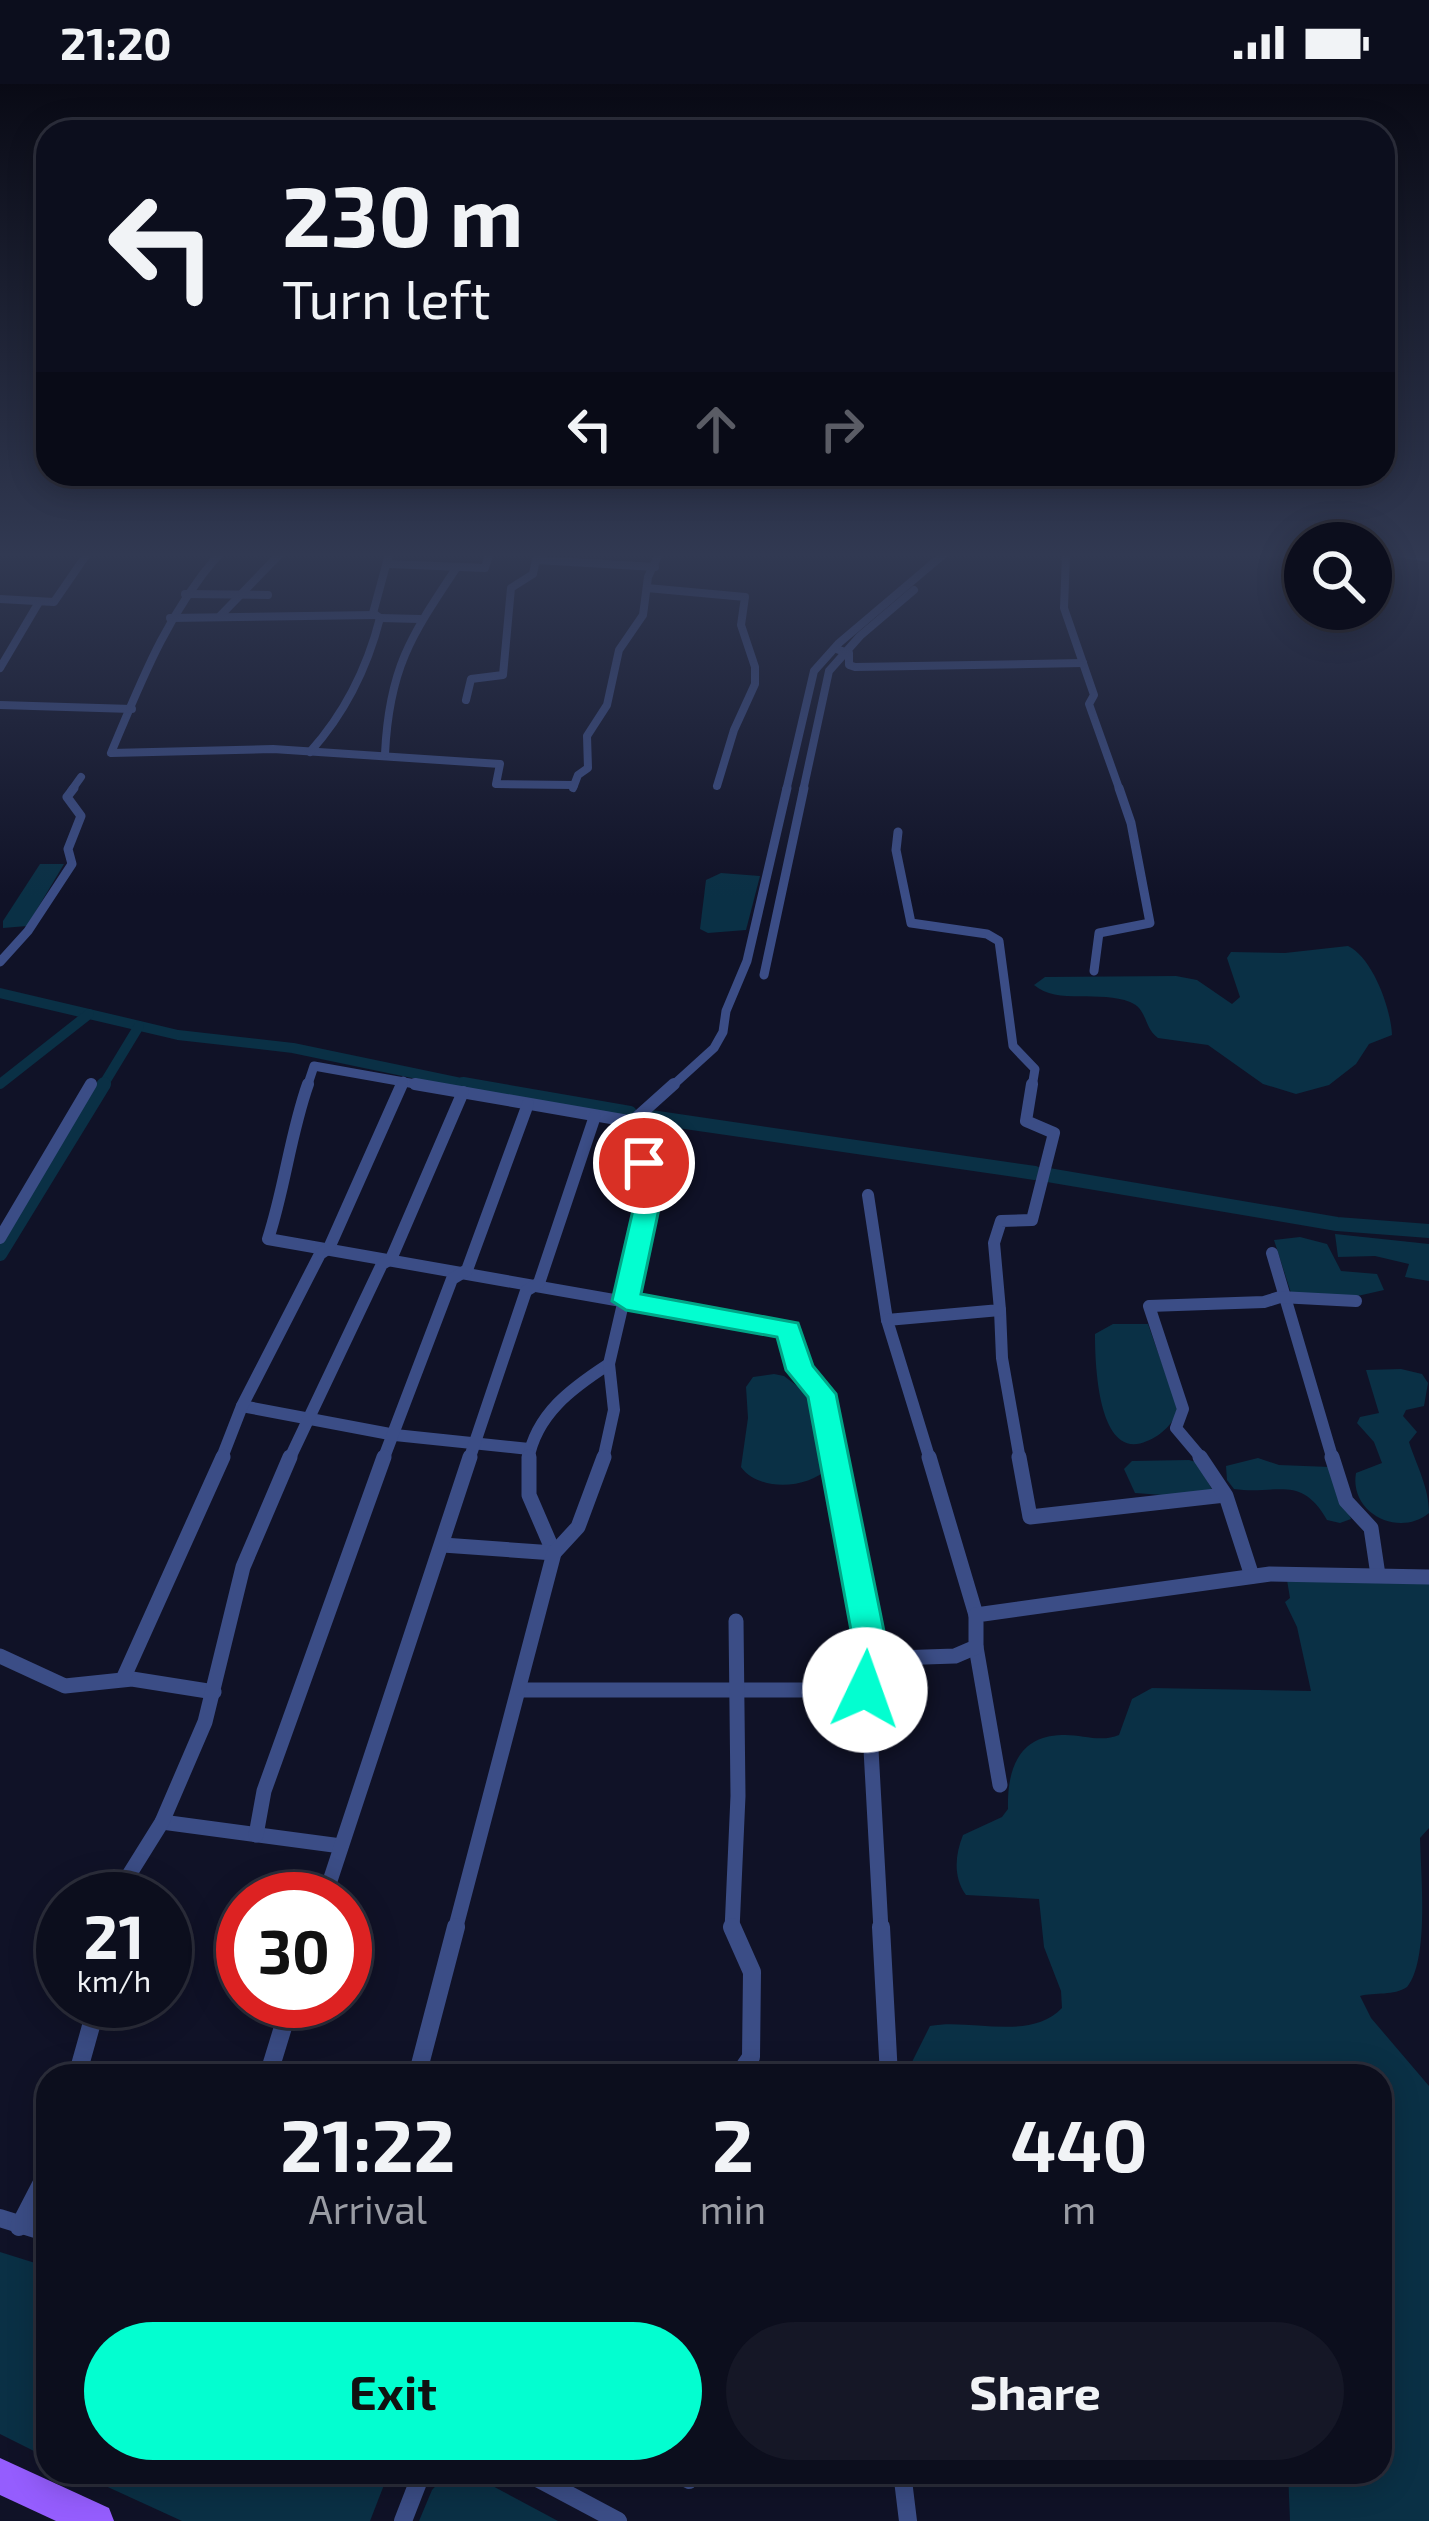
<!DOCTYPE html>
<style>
:root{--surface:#0c0e1d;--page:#151726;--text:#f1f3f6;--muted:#9a9ca4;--line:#2c2e3b;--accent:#03fed0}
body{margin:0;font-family:"Exo 2",sans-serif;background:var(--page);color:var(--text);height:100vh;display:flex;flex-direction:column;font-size:45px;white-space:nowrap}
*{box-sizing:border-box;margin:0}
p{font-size:39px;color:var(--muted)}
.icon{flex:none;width:66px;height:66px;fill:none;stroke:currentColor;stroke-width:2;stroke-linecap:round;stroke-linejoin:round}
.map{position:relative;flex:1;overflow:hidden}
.side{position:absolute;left:36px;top:1980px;width:1356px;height:420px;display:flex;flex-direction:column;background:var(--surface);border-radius:36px;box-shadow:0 6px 30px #0003,0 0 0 3px var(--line)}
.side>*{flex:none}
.guide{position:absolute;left:36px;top:36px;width:1359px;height:366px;border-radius:36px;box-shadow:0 6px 30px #0003,0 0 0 3px var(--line);background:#0c0e1d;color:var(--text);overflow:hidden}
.tools{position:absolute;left:1284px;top:438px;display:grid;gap:24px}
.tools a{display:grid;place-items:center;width:108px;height:108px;border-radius:50%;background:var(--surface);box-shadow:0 6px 30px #0003,0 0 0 3px var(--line);font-size:60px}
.speed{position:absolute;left:36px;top:1788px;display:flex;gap:24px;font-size:60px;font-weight:700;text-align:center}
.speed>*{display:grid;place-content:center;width:156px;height:156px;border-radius:50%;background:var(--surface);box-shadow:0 6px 30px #0003,0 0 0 3px var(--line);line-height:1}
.speed small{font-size:30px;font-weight:400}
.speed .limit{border:18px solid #d22;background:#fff;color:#111}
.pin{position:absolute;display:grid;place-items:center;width:102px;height:102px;color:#fff;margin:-51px;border:6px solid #fff;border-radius:50%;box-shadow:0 3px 12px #0007}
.me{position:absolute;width:132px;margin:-66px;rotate:3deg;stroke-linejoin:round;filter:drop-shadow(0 0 9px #0008)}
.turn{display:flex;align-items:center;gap:42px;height:252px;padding:0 48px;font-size:54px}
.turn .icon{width:156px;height:156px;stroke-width:2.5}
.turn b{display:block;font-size:84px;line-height:102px}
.lanes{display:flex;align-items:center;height:114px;padding:0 48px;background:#0003;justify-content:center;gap:60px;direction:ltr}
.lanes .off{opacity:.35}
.eta{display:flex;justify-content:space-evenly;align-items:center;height:204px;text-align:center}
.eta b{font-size:72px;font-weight:700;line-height:84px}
.button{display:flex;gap:24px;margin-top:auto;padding:24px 48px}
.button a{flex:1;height:138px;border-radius:72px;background:var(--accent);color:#111;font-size:48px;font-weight:700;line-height:138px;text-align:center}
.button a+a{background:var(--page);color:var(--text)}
.status{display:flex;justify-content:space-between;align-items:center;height:84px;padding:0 60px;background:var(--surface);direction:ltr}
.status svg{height:33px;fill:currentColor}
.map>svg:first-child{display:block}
</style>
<div class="status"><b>21:20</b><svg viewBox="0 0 49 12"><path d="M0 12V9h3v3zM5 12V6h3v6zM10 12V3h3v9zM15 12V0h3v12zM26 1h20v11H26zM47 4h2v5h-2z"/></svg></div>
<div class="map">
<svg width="1429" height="2437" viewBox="0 0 1429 2437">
<rect width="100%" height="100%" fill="#101227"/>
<!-- water -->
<g fill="#0a3045">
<polygon points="40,780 64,780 27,842 3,844 3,837"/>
<polygon points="721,789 760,792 746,846 708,849 700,845 706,796"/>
<path d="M1348 862C1373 874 1391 925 1392 951L1369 960 1356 980 1329 1001 1296 1010 1263 1000 1208 961 1158 954C1143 943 1148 925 1130 918 1101 906 1057 921 1034 901L1045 893 1176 892 1197 896 1232 920 1240 913 1227 874 1231 868 1285 869Z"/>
<polygon points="1335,1150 1429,1160 1429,1197 1405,1193 1409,1180 1375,1172 1338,1173"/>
<polygon points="1300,1153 1327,1160 1341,1187 1377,1190 1384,1206 1353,1213 1291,1209 1274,1156"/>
<path d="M1113 1240H1148L1178 1325C1175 1338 1161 1352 1147 1357 1098 1379 1095 1280 1095 1250Z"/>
<path d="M1401 1285 1422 1290 1428 1299 1424 1322 1406 1326 1403 1332 1417 1348 1409 1358C1417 1383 1429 1403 1429 1429 1399 1454 1349 1429 1356 1389L1382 1379 1374 1358 1357 1339 1360 1333 1379 1329 1366 1286Z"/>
<path d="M774 1290 784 1292 817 1317 828 1384C808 1405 759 1408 741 1383L748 1334 746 1303 753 1293Z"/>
<path d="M1258 1374 1279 1381 1330 1383 1351 1435 1340 1439 1327 1436C1301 1390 1278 1411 1234 1405L1227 1396 1226 1382Z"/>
<polygon points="1189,1376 1196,1378 1213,1407 1176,1412 1135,1409 1124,1385 1132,1377"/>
<path d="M1287 1496 1429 1500V1744L1420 1754C1421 1794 1429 1876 1407 1903 1394 1912 1375 1908 1360 1912L1371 1934 1429 2002V2437H1290L1288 2388H1380V1992H905L930 1942C971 1934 1029 1958 1062 1924L1061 1907 1044 1863 1039 1815 966 1811C953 1793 955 1771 963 1751L1002 1733 1008 1725C1007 1688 1017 1652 1062 1651 1081 1650 1101 1659 1119 1651L1132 1615 1152 1604 1311 1607 1297 1543 1285 1518 1290 1514Z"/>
<polygon points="0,2168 48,2183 48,2374 0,2350"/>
<polygon points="75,2388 389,2388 370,2437 182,2437"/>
<polygon points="449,2388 470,2390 558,2437 419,2437 432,2406"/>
</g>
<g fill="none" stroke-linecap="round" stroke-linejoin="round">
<!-- canal-far1 -->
<g stroke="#0a3045" stroke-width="10">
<polyline points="0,909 178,951 293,964 480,1003"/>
<polyline points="0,1000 89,930"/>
<polyline points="102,1003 139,942"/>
</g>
<!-- canal -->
<g stroke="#0a3045" stroke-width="14">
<polyline points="463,1000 630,1029"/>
<polyline points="644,1032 1035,1089"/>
<polyline points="1048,1091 1337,1140 1429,1147"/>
<polyline points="0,1170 104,1000"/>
</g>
<!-- minor-far4 -->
<g stroke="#3b4d86" stroke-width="8">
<path d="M219 470C166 532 142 595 111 669L273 665 500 680 496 700 574 701"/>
<polyline points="1066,470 1064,524 1094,611 1089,620 1120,707"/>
<polyline points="1403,470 1429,474"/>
<polyline points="537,476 655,483"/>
<polyline points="389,480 485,484 489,470"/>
<polyline points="647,504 745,513 741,541 755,583 755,600 734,646 717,702"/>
<polyline points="185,510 268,511"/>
<polyline points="0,515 54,518 87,470"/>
<polyline points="220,532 280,470"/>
<polyline points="170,534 375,531"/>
<polyline points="380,534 420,535"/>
<polyline points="839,566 849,569 849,581 855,583 1083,579"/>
<polyline points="0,584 39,518"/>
<polyline points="466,616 471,595 503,591 511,504 533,490 537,470"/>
<polyline points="0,621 132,625"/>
<path d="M310 668C345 629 367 585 380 534L373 529 389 470"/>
<path d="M385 670C389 584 411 552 457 483"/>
<polyline points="573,704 578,691 588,684 587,652 607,621 619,566 643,531 648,493 659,470"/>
<polyline points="71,707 81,693"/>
<polyline points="786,707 814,587 839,559 944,470"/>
<polyline points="803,707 829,587 860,552 914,506"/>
</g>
<!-- minor-far3 -->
<g stroke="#3b4d86" stroke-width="9">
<polyline points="898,748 896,766 911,839 987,850 999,857 1013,962 1035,985 1032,1003"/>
<polyline points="0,878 28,847 72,780 68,765 81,732 67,713 74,704"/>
<polyline points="1094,887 1099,849 1150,839 1131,739 1119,704"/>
<polyline points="764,891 804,704"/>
<polyline points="307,1003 314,982 432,1003"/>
<polyline points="401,1003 403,997"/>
<polyline points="671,1003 714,964 723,948 726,927 747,877 787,704"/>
</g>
<!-- minor-far2 -->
<g stroke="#3b4d86" stroke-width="12">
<path d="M308 1000C290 1051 285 1103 268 1155L791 1247 800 1286 822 1310 835 1376"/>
<polyline points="415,1000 634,1038"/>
<polyline points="868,1111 887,1236"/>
<polyline points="0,1154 91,1000"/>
<polyline points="1272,1169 1333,1376"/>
<polyline points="1000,1226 1002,1274 1020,1376"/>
<polyline points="242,1322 395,1351 529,1365"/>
<polyline points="221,1376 242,1322 320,1170 329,1164 402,1000"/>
<polyline points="289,1376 382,1180 391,1175 463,1008"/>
<polyline points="383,1376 452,1195 467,1186 528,1020"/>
<polyline points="469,1376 526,1207 539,1199 595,1032"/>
<path d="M528 1376C536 1330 572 1304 609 1280"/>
<polyline points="603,1376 614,1326 609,1280 655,1082 633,1075 635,1035 674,1000"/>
<polyline points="930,1376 887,1236 1000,1226 994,1159 1001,1137 1032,1136 1054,1049 1026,1037 1032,1000"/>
<polyline points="1203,1376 1176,1344 1183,1325 1149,1222 1264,1218 1280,1213 1356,1217"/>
</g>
<!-- minor-far1 -->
<g stroke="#3b4d86" stroke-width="15">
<polyline points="529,1373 529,1411 554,1469"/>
<polyline points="834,1373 872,1572"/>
<polyline points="929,1373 976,1531"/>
<polyline points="1019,1373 1030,1433 1225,1411"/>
<polyline points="1200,1373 1226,1412 1252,1492"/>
<polyline points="1332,1373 1346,1417 1371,1444 1378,1491"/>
<polyline points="443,1461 554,1469"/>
<polyline points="976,1563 1000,1701"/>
<polyline points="0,1572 65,1602 132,1595 214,1608"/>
<polyline points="123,1595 223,1373"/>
<polyline points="519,1606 865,1606"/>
<polyline points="162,1738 341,1762"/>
<polyline points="256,1751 264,1707 384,1373"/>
<polyline points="114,1815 162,1738 205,1638 243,1483 290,1373"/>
<polyline points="324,1815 470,1373"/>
<polyline points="455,1846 554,1469 578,1443 604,1373"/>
<polyline points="732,1846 738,1712 736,1537"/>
<polyline points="881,1846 866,1575 955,1572 976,1563 976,1531 1270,1490 1429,1493"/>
</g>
<!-- minor -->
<g stroke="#3b4d86" stroke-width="18">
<polyline points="732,1843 752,1888 751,1973 738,1992"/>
<polyline points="881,1843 889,1992"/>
<polyline points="77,1992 98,1917"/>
<polyline points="268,1992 291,1917"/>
<polyline points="417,1992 456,1843"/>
<polyline points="0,2134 48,2149"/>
<polyline points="19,2143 48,2087"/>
<polyline points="526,2388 618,2437"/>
<polyline points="902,2388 908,2437"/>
<polyline points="689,2396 691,2388"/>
<polyline points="403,2437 422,2388"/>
</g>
<!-- primary -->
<polygon fill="#955dfe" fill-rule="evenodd" points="0,2374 109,2424 114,2437 56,2437 0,2411"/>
</g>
<!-- sky -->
<linearGradient id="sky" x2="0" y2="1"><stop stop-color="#090a15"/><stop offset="0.58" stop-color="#313952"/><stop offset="1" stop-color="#313952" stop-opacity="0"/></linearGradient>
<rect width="1429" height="812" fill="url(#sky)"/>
<!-- route -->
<path fill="#03fed0" stroke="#02a587" stroke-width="3" d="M644 1071 668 1082 641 1210 798 1239 813 1282 836 1310 889 1572C881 1588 884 1601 877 1617L865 1621 853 1617C845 1601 843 1583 855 1568L808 1313 786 1286 777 1253 626 1226 612 1217 642 1087 632 1079Z"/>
</svg>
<div class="tools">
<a><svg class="icon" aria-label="search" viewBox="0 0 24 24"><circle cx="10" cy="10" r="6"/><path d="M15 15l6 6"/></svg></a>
</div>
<div class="speed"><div>21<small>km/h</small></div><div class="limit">30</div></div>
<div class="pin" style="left:644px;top:1079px;background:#d93025"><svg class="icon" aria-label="arrive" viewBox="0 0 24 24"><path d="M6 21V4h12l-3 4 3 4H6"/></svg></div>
<svg class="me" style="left:865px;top:1606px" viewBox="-20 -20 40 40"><circle r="19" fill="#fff"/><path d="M0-13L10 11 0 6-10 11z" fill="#03fed0"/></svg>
<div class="guide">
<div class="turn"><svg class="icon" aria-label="left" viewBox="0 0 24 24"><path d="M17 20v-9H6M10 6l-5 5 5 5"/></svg><div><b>230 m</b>Turn left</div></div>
<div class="lanes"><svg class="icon" aria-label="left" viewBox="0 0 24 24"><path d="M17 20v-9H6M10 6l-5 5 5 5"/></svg><svg class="icon off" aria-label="ahead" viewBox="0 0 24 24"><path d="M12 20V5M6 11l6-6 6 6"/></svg><svg class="icon off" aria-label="right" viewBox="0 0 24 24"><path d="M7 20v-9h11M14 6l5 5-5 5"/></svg></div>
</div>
<section class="side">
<div class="eta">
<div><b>21:22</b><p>Arrival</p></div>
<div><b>2</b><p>min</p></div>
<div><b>440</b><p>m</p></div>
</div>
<div class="button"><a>Exit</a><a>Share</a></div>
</section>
</div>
